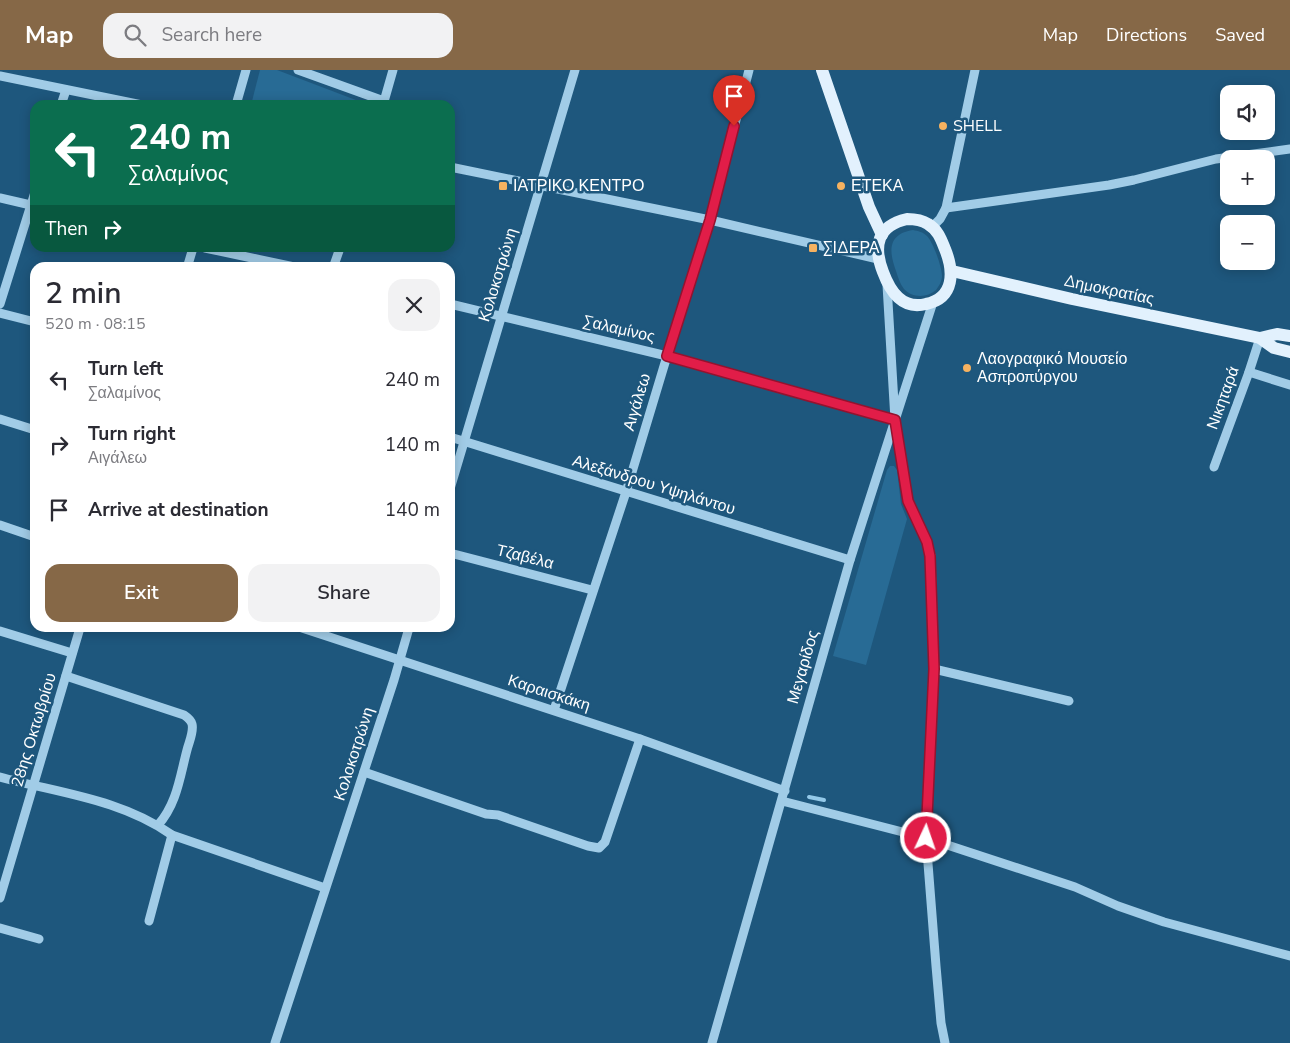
<!DOCTYPE html>
<meta charset="utf-8">
<style>
:root{--surface:#fff;--page:#f2f2f3;--text:#2b2b33;--muted:#7c7c81;--accent:#866847}
body{margin:0;font-family:"Nunito Sans",sans-serif;background:var(--page);color:var(--text);height:100vh;display:flex;flex-direction:column;font-size:19px;white-space:nowrap}
*{box-sizing:border-box;margin:0}
p{font-size:16px;color:var(--muted)}
.icon{flex:none;width:28px;height:28px;fill:none;stroke:currentColor;stroke-width:2;stroke-linecap:round;stroke-linejoin:round}
.map{position:relative;flex:1;overflow:hidden}
.sheet{position:absolute;left:30px;top:192px;width:425px;height:370px;display:flex;flex-direction:column;background:var(--surface);border-radius:15px;box-shadow:0 2px 12px #0003}
.sheet>*{flex:none}
.hud{position:absolute;left:30px;top:30px;width:425px;height:152px;border-radius:15px;box-shadow:0 2px 12px #0003;background:#0b6e4f;color:#fff;overflow:hidden}
.fabs{position:absolute;left:1220px;top:15px;display:grid;gap:10px}
.fabs a{display:grid;place-items:center;width:55px;height:55px;border-radius:10px;background:var(--surface);box-shadow:0 2px 12px #0003;font-size:25px}
.pin{position:absolute;display:grid;place-items:center;width:42px;height:42px;color:#fff;margin:-51px -21px;border-radius:50% 50% 50% 0;rotate:-45deg;box-shadow:0 0 5px #0007}
.pin .icon{rotate:45deg}
.me{position:absolute;width:55px;margin:-28px;rotate:3deg;stroke-linejoin:round;filter:drop-shadow(0 0 4px #0008)}
.turn{display:flex;align-items:center;gap:18px;height:105px;padding:0 15px;font-size:22px}
.turn .icon{width:65px;height:65px;stroke-width:2.5}
.turn b{display:block;font-size:35px;line-height:42px}
.then{display:flex;align-items:center;height:48px;padding:0 15px;background:#0003;gap:10px;font-size:19px}
.round{display:grid;place-items:center;flex:none;width:52px;height:52px;border-radius:15px;background:var(--page)}
.summary{display:flex;align-items:center;justify-content:space-between;height:85px;padding:0 15px}
h1{font-size:30px;font-weight:600;line-height:38px}
.primary-button{display:flex;gap:10px;margin-top:auto;padding:10px 15px}
.primary-button a{flex:1;height:58px;border-radius:15px;background:var(--accent);color:#fff;font-size:20px;font-weight:600;line-height:58px;text-align:center}
.primary-button a+a{background:var(--page);color:var(--text)}
ul{padding:0;list-style:none}
li{display:flex;align-items:center;gap:15px;height:65px;padding:0 15px}
li div{flex:1}
li b{display:block;font-size:19px}
li em{font-style:normal}
header{display:flex;align-items:center;gap:30px;box-sizing:border-box;height:70px;padding:0 25px;background:var(--accent);color:#fff}
header strong{font-size:24px}
nav{display:flex;gap:28px;margin-inline-start:auto;font-size:18px}
.search{width:350px;height:45px;background:var(--page);display:flex;align-items:center;gap:12px;box-sizing:border-box;padding:0 18px;border-radius:15px;color:var(--muted);font-size:19px}
.map>svg:first-child{display:block}
</style>
<header>
<strong>Map</strong>
<div class="search"><svg class="icon" aria-label="search" viewBox="0 0 24 24"><circle cx="10" cy="10" r="6"/><path d="M15 15l6 6"/></svg>Search here</div>
<nav><a>Map</a><a>Directions</a><a>Saved</a></nav>
</header>
<div class="map">
<svg width="1290" height="973" viewBox="0 0 1290 973">
<rect width="100%" height="100%" fill="#1e577d"/>
<!-- green -->
<g fill="#286b95">
<polygon points="260,0 277,0 369,35 251,35"/>
<path d="M913 160C918 161 923 162 927 166 933 172 942 197 942 206 942 211 939 216 936 220 927 228 912 228 904 219 900 214 898 207 896 201 889 182 887 164 913 160Z"/>
<polygon points="890,396 894,396 897,400 901,434 907,449 866,595 833,586 887,400"/>
</g>
<g fill="none" stroke-linecap="round" stroke-linejoin="round">
<!-- stream -->
<polyline stroke="#94c9e9" stroke-width="4" points="809,727 824,730"/>
<!-- minor -->
<g stroke="#a1cce7" stroke-width="9">
<polyline points="298,0 384,31"/>
<polyline points="0,6 142,35"/>
<polyline points="61,35 66,20"/>
<polyline points="236,35 246,0"/>
<polyline points="383,35 393,0"/>
<polyline points="450,97 710,150 878,189"/>
<polyline points="0,128 35,136"/>
<polyline points="946,138 1109,115 1134,110 1216,89 1290,79"/>
<polyline points="932,157 940,149 946,138 975,0"/>
<polyline points="205,178 299,198"/>
<polyline points="187,198 193,178"/>
<polyline points="333,198 340,178"/>
<polyline points="887,215 895,350 905,412 908,431 927,471 931,486 934,599 926,768 936,896 941,953 945,973"/>
<polyline points="0,234 35,122"/>
<polyline points="450,234 667,286 895,350"/>
<polyline points="0,243 35,252"/>
<polyline points="1249,302 1290,315"/>
<polyline points="0,349 35,360"/>
<polyline points="450,367 850,490"/>
<polyline points="1214,397 1249,302 1260,268"/>
<polyline points="450,419 575,0"/>
<polyline points="0,455 35,467"/>
<polyline points="450,483 592,520"/>
<polyline points="302,558 640,669 785,721"/>
<polyline points="0,561 72,583"/>
<polyline points="934,599 1069,631"/>
<path d="M66 606 184 645C187 647 191 650 192 654 194 662 189 672 187 680 180 706 177 734 158 755"/>
<polyline points="554,640 626,422 667,286 710,150 749,0"/>
<polyline points="364,702 486,744 498,745 588,776 599,778 605,772 640,669"/>
<path d="M0 707C59 723 121 729 172 765L325 818"/>
<polyline points="782,731 926,768 1075,817 1118,836 1164,852 1290,886"/>
<polyline points="0,828 80,558"/>
<polyline points="149,851 172,765"/>
<polyline points="0,858 39,869"/>
<polyline points="275,973 394,610 409,558"/>
<polyline points="712,973 850,490 933,232"/>
</g>
<!-- major -->
<g stroke="#e2f1fd" stroke-width="12">
<polyline points="822,0 869,137 882,165"/>
<path d="M907 149C914 149 922 150 928 154 938 160 941 169 945 179 954 201 955 228 926 234 902 240 890 221 883 202 873 176 877 156 907 149Z"/>
<polyline points="952,201 1072,229 1260,268 1274,278 1290,282"/>
<polyline points="1260,268 1277,264 1290,266"/>
</g>
</g>
<g fill="none" stroke-linecap="round" stroke-linejoin="round">
<defs>
<polyline id="route" points="734,56 710,150 667,286 895,350 908,431 927,472 930,486 934,599 926,768"/>
</defs>
<!-- route casing -->
<use href="#route" stroke="#92132f" stroke-width="12"/>
<!-- route -->
<use href="#route" stroke="#e11d48" stroke-width="9"/>
</g>
<!-- markers -->
<g fill="#f6b260" stroke="#1e577d" stroke-width="2">
<circle cx="943" cy="56" r="5"/>
<rect x="498" y="111" width="10" height="10" rx="2.5"/>
<circle cx="841" cy="116" r="5"/>
<rect x="808" y="173" width="10" height="10" rx="2.5"/>
<circle cx="967" cy="298" r="5"/>
</g>
<g text-anchor="middle" dominant-baseline="central" stroke-width="5" stroke-linejoin="round" paint-order="stroke">
<!-- poi labels -->
<g font-size="16" fill="#fff" stroke="#1e577d" text-anchor="start">
<text x="953" y="56">SHELL</text>
<text x="513" y="116">ΙΑΤΡΙΚΟ ΚΕΝΤΡΟ</text>
<text x="851" y="116">ΕΤΕΚΑ</text>
<text x="823" y="178">ΣΙΔΕΡΑ</text>
<text x="977" y="289">Λαογραφικό Μουσείο<tspan x="977" dy="18">Ασπροπύργου</tspan></text>
</g>
<!-- street labels -->
<g font-size="16" fill="#fff" stroke="#1e577d">
<text transform="translate(498 205) rotate(-73)">Κολοκοτρώνη</text>
<text transform="translate(1109 220) rotate(12)">Δημοκρατίας</text>
<text transform="translate(619 259) rotate(13)">Σαλαμίνος</text>
<text transform="translate(1223 328) rotate(-70)">Νικηταρά</text>
<text transform="translate(637 332) rotate(-73)">Αιγάλεω</text>
<text transform="translate(654 415) rotate(17)">Αλεξάνδρου Υψηλάντου</text>
<text transform="translate(525 487) rotate(14)">Τζαβέλα</text>
<text transform="translate(803 597) rotate(-74)">Μεγαρίδος</text>
<text transform="translate(549 623) rotate(18)">Καραισκάκη</text>
<text transform="translate(34 660) rotate(-73)">28ης Οκτωβρίου</text>
<text transform="translate(354 684) rotate(-72)">Κολοκοτρώνη</text>
</g>
</g>
</svg>
<div class="fabs">
<a><svg class="icon" aria-label="sound" viewBox="0 0 24 24"><path d="M4 9h4l5-4v14l-5-4H4zM17 9q2 3 0 6"/></svg></a>
<a>+</a>
<a>−</a>
</div>
<div class="pin" style="left:734px;top:56px;background:#d93025"><svg class="icon" aria-label="arrive" viewBox="0 0 24 24"><path d="M6 21V4h12l-3 4 3 4H6"/></svg></div>
<svg class="me" style="left:926px;top:768px" viewBox="-20 -20 40 40"><circle r="17" fill="#e11d48" stroke="#fff" stroke-width="3"/><path d="M0-11L8 9 0 5-8 9z" fill="#fff"/></svg>
<div class="hud">
<div class="turn"><svg class="icon" aria-label="left" viewBox="0 0 24 24"><path d="M17 20v-9H6M10 6l-5 5 5 5"/></svg><div><b>240 m</b>Σαλαμίνος</div></div>
<div class="then">Then<svg class="icon" aria-label="right" viewBox="0 0 24 24"><path d="M7 20v-9h11M14 6l5 5-5 5"/></svg></div>
</div>
<section class="sheet">
<div class="summary"><div><h1>2 min</h1><p>520 m · 08:15</p></div><a class="round"><svg class="icon" aria-label="close" viewBox="0 0 24 24"><path d="M6 6l12 12M18 6L6 18"/></svg></a></div>
<ul>
<li><svg class="icon" aria-label="left" viewBox="0 0 24 24"><path d="M17 20v-9H6M10 6l-5 5 5 5"/></svg><div><b>Turn left</b><p>Σαλαμίνος</p></div><em>240 m</em></li>
<li><svg class="icon" aria-label="right" viewBox="0 0 24 24"><path d="M7 20v-9h11M14 6l5 5-5 5"/></svg><div><b>Turn right</b><p>Αιγάλεω</p></div><em>140 m</em></li>
<li><svg class="icon" aria-label="arrive" viewBox="0 0 24 24"><path d="M6 21V4h12l-3 4 3 4H6"/></svg><div><b>Arrive at destination</b></div><em>140 m</em></li>
</ul>
<div class="primary-button"><a>Exit</a><a>Share</a></div>
</section>
</div>
